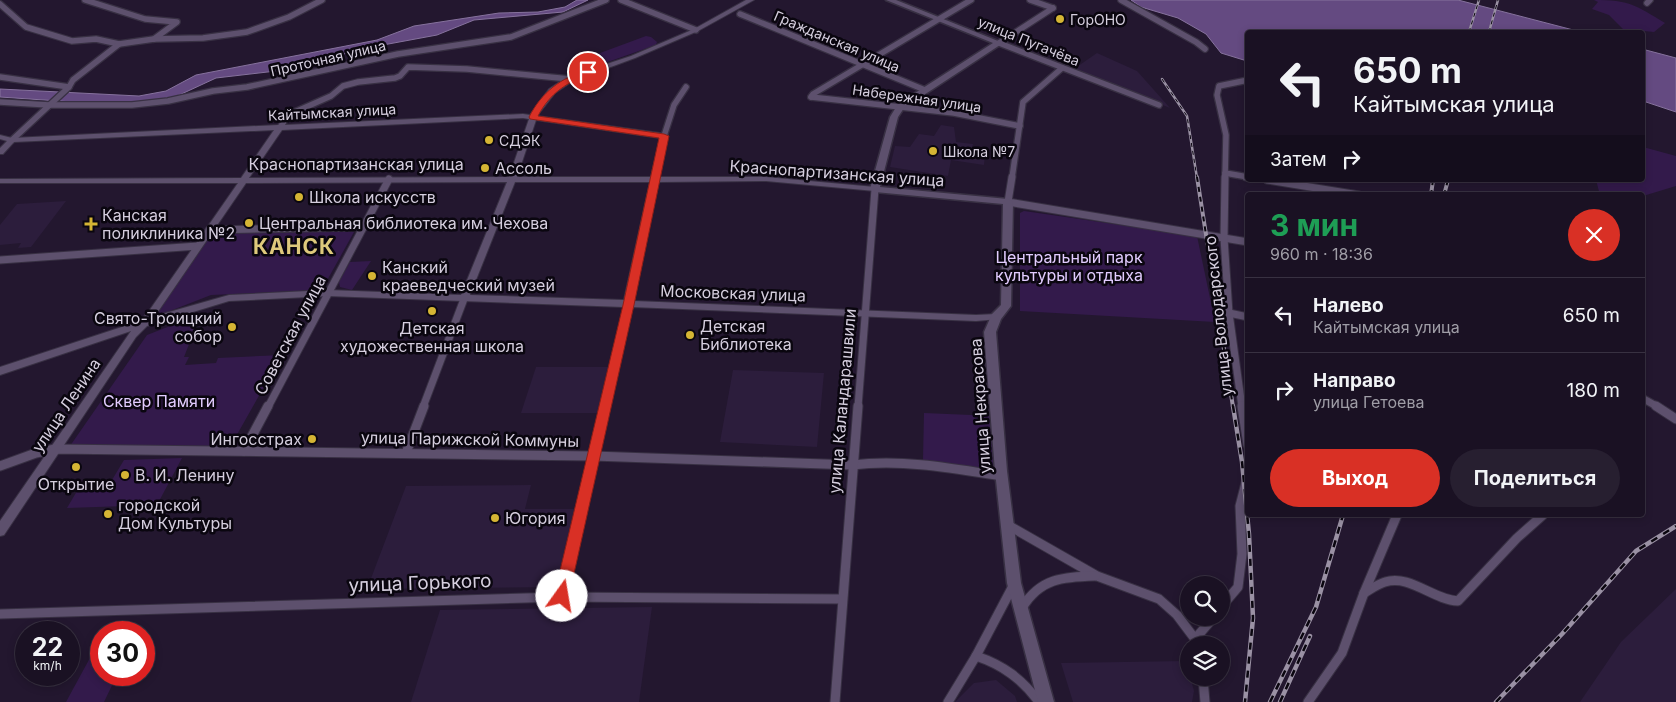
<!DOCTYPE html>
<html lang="ru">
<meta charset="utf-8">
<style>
:root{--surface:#1a1123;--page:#271f30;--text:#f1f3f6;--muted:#9f9da6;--line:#383141;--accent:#d93025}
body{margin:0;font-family:Inter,sans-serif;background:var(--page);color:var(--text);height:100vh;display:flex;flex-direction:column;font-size:19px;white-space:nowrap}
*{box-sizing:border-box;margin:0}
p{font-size:16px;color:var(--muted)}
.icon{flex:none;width:28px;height:28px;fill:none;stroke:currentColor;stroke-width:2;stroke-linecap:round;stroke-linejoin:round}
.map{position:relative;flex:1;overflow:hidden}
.sheet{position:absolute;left:1245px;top:192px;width:400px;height:325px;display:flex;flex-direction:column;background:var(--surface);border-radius:5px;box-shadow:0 2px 8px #0003,0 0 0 1px var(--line)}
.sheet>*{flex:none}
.guide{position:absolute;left:1245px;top:30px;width:400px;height:152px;border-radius:5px;box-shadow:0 2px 8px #0003,0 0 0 1px var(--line);background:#1a1123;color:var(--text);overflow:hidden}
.tools{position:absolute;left:1180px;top:576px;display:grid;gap:10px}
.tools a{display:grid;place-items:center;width:50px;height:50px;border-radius:50%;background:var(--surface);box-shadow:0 2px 8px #0003,0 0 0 1px var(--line);font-size:25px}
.speed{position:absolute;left:15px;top:621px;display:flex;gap:10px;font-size:25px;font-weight:700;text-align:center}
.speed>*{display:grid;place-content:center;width:65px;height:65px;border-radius:50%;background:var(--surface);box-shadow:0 2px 8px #0003,0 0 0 1px var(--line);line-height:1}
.speed small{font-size:12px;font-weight:400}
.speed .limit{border:8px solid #d22;background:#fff;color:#111}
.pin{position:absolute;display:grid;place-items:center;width:42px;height:42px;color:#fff;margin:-21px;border:2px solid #fff;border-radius:50%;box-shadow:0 1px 5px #0007}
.me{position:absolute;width:55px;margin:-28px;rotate:13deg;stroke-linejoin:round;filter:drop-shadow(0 0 4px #0008)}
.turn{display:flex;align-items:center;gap:18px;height:105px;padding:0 25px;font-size:22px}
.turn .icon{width:65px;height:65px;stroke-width:2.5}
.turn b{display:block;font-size:35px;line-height:42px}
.then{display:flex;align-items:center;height:48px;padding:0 25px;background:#0003;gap:10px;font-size:19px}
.round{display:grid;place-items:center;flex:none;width:52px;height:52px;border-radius:26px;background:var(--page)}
.headline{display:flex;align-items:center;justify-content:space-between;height:85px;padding:0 25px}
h1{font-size:30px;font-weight:700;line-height:38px;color:#1e9e55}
.cta{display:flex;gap:10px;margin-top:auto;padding:10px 25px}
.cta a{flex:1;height:58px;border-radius:30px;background:var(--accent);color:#fff;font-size:20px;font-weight:700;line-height:58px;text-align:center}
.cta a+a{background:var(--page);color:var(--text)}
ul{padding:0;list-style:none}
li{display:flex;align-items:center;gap:15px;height:75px;padding:0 25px;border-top:1px solid var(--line)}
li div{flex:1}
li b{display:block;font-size:19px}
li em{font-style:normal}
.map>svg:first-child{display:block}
</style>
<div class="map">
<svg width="1676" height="702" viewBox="0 0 1676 702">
<rect width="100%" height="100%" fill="#23172f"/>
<!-- built -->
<g fill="#2c1d3c">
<polygon points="1097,53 1137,71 1170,108 1074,69"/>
<polygon points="941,125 954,127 956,142 973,144 971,151 985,154 984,165 951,160 948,176 890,167 895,146 910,147 919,134 934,136"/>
<polygon points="66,201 31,247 18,248 21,243 0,245 0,225 17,204"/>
<polygon points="536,367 609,367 598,413 521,413"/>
<polygon points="733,370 824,373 817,447 720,442"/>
<polygon points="531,485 525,509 577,509 560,587 367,589 406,486"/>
<polygon points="1676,589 1676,702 1580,702 1621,642"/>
<polygon points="652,607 639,702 411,702 440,610"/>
<polygon points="1186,661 1194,691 1192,702 1073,702 1061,663"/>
<polygon points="996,680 1015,696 1017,702 955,702 974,683"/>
</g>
<!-- green -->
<g fill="#331a4b">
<path d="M1594 0C1630 0 1635 5 1665 23L1654 32 1623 29 1609 15 1592 9 1598 2Z"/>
<polygon points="646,36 651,37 657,42 656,45 582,71 579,69 580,60 584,59 587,62 592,56"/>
<polygon points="1643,147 1676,156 1676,186 1643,196 1600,195 1596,180 1642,180"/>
<polygon points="1024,211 1197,236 1215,322 1020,311 1020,213"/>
<polygon points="352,230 354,232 325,284 317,290 211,295 157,316 154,313 208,237 217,233"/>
<polygon points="371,261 352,290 340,287 339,282 350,262"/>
<polygon points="201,314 184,357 189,357 185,365 216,363 218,358 282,355 230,447 70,446 147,335"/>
<polygon points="924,413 995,416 995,462 991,467 973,467 923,460"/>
<polygon points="182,458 157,505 67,508 80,486 109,485 124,460"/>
<polygon points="101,642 101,675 117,675 104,702 66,702 97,645"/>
</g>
<!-- water -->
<g fill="#644a81" stroke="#86729d">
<polygon points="577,0 588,0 563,12 474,20 437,35 356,50 302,68 216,78 175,97 138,102 88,103 0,97 0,89 139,96 166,91 196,75 377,40 414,26 499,13 538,12 565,7"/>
<polygon points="1131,0 1458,0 1581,32 1248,32 1247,61 1221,53 1206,34 1178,18 1141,7"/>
<polygon points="1642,49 1676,58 1676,112 1643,101"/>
</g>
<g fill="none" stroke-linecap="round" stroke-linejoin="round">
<defs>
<g id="minor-far2">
<polyline points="85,0 145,19 177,22 154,39"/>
<polyline points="621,0 696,30"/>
<polyline points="1030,0 1053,8"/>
<polyline points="1121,0 1196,42 1205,49"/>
<polyline points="1647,3 1650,0"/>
<polyline points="0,4 26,27 72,41 96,39 119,44 154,39 203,38 247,32 289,17 322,0"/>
<polyline points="740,14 925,90"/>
<polyline points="999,43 1159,105"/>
<polyline points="999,43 1053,8"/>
<polyline points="0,77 69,87"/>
<polyline points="811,97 954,113 1020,126"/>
<polyline points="811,97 813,94 971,0"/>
<polyline points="0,102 49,105 132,105 168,101 213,91 247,87 398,54 511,37 606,0"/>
<polyline points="281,126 288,115 331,96 343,86 358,82 395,78 400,76 408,67 467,69 570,79"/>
<polyline points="664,136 674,105 686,87"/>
<polyline points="12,140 69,87 73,80 119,44"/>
<polyline points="1225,173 1248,177"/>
<polyline points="1012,178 1023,102 1062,68"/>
<polyline points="1225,178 1226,135 1217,95 1219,86 1248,80"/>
</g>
<g id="minor-far1">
<polyline points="1012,177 1008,202 1248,242"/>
<polyline points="1225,177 1224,238 1229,313 1242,407"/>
<polyline points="1246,177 1248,177"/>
<polyline points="1267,180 1359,195"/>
<polyline points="209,230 363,227"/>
<polyline points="0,260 198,246"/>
<polyline points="1229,313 1248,317"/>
<polyline points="1642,398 1658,407"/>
<polyline points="268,407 389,179"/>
<polyline points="423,407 464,299"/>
<polyline points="605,407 628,305"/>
<polyline points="858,407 875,189"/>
</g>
<g id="minor">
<polyline points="1242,406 1248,445"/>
<polyline points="1656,406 1676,419"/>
<polyline points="244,451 268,406"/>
<polyline points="406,453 424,406"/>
<path d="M0 466 36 453 55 449 593 456 852 465C903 459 951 468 1001 476"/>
<polyline points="1006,524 1097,576 1159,599 1177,615 1195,639 1197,645"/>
<path d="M1364 593C1371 589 1378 584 1385 582 1410 574 1433 600 1458 601L1517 538 1543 515"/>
<polyline points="561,597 605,406"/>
<polyline points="1221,607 1238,587 1242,554 1240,506 1248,475"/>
<path d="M1022 608C1040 578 1063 577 1095 576"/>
<polyline points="0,614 561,597 841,599"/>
<polyline points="1195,639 1213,618"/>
<path d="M976 656C1003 665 1022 679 1039 702"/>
<polyline points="1203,678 1205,702"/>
<polyline points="835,702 858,406"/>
<polyline points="948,702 976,656 1014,584"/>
<polyline points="1308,702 1342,653 1364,593 1397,515"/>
</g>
<path id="tertiary" d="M746 0H754L698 31 635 58 573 81 555 93 537 116 667 134 668 136 659 177H766L875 187 879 189 875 191 766 181 658 182 634 301 976 315 996 314 1001 317 999 319 976 321 632 307 628 308 624 307 328 296 229 301 147 326 136 337 4 535 0 536V521L131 331 0 375V367L140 321 149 311 238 183H0V179L241 178 274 130 14 142 3 154H0V148L7 141 0 139V135L12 138 278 125 281 124 284 125 523 114 530 115 549 89 567 77 631 56 694 29ZM523 118 529 119 509 177 249 178 282 130ZM536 120 660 138 651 177H517ZM507 182 461 295 328 290 229 295 155 316 246 183ZM515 182H650L624 300 470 295Z"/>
<polygon id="secondary" points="886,0 896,0 1003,43 904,108 898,117 880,187 1008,199 1013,202 1011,306 1001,319 996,332 1007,471 1021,583 1054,702 1038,702 1007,583 995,471 984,332 992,314 1001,305 1003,204 875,192 870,189 890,117 898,104 993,43"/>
</defs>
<!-- minor-far2 casing -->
<use href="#minor-far2" stroke="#383043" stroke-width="8"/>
<!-- minor-far1 casing -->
<use href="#minor-far1" stroke="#383043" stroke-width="9"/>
<!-- minor casing -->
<use href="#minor" stroke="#383043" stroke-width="11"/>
<!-- tertiary casing -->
<use href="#tertiary" stroke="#383043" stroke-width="2"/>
<!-- secondary casing -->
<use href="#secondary" stroke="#383043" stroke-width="3"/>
<!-- minor-far2 -->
<use href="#minor-far2" stroke="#5d506d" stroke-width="5.5"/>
<!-- minor-far1 -->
<use href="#minor-far1" stroke="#5d506d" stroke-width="7"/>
<!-- minor -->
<use href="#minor" stroke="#5d506d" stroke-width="9"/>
<!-- tertiary -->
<use href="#tertiary" fill="#5d506d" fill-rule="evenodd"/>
<!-- secondary -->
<use href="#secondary" fill="#5d506d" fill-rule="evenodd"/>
<defs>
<g id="rail-far2">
<polyline points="1469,32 1479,0"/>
<polyline points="1489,32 1498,0"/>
<polyline points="1162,79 1187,116 1197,178"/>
</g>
<g id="rail-far1">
<polyline points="1197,177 1233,407"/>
<polyline points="1431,195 1433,180"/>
<polyline points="1444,195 1448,180"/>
</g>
<g id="rail">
<polyline points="1233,406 1242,462 1249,534 1253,618 1245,702"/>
<polyline points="1270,702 1316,607 1343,515"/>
<polyline points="1280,702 1310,636"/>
<polyline points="1496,702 1562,634 1636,551 1676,526"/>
</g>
</defs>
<!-- rail-far2 casing -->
<use href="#rail-far2" stroke="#9a91a4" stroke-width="2.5"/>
<!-- rail-far1 casing -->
<use href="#rail-far1" stroke="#9a91a4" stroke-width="4"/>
<!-- rail casing -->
<use href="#rail" stroke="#9a91a4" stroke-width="4.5"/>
<!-- rail-far2 -->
<use href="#rail-far2" stroke="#0a060f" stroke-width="1" stroke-dasharray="4" stroke-linecap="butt"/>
<!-- rail-far1 -->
<use href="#rail-far1" stroke="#0a060f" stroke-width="2" stroke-dasharray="5" stroke-linecap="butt"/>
<!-- rail -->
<use href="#rail" stroke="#0a060f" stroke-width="2.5" stroke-dasharray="7" stroke-linecap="butt"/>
</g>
<!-- route -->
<path fill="#d93025" stroke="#8d1f18" d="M588 70 591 71V74C567 82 550 93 538 116L664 134 669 136 634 305 569 596 567 601 562 603 556 601 554 596 623 305 659 138 530 119 529 117C542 92 560 78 588 70Z"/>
<!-- markers -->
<g fill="#d5b534" stroke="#0a060f" stroke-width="2">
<circle cx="1060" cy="19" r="5"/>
<circle cx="489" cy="140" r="5"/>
<circle cx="933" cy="151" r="5"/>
<circle cx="485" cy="168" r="5"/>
<circle cx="299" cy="197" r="5"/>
<circle cx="249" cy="223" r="5"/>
<path d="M88.5 216.5h5v5h5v5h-5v5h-5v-5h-5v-5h5z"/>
<circle cx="372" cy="276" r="5"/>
<circle cx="432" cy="311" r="5"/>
<circle cx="232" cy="327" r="5"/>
<circle cx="690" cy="335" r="5"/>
<circle cx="312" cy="439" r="5"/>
<circle cx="76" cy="467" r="5"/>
<circle cx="125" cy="475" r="5"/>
<circle cx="108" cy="514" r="5"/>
<circle cx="495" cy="518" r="5"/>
</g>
<g text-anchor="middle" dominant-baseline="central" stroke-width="5" stroke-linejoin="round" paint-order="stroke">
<!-- far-poi labels -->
<g font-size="14" fill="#d5cede" stroke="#0a060f" text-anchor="start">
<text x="1070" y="19">ГорОНО</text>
<text x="499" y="140">СДЭК</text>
<text x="943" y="151">Школа №7</text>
</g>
<!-- far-street labels -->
<g font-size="14" fill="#d5cede" stroke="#0a060f">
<text transform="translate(837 41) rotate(23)">Гражданская улица</text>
<text transform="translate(1029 41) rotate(22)">улица Пугачёва</text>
<text transform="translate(328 58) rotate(-13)">Проточная улица</text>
<text transform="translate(917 98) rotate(8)">Набережная улица</text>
<text transform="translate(332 112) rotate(-3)">Кайтымская улица</text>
</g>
<!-- street labels -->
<g font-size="16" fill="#d5cede" stroke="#0a060f">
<text x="356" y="164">Краснопартизанская улица</text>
<text transform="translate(837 173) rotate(4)">Краснопартизанская улица</text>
<text transform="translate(733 293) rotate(2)">Московская улица</text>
<text transform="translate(1218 316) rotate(-96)">улица Володарского</text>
<text transform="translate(290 335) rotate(-62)">Советская улица</text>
<text transform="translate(842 401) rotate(-85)">улица Каландарашвили</text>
<text transform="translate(66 405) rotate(-56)">улица Ленина</text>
<text transform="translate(980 406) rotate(-94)">улица Некрасова</text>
<text transform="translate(470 439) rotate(1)">улица Парижской Коммуны</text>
</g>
<!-- poi labels -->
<g font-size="16" fill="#d5cede" stroke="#0a060f" text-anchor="start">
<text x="495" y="168">Ассоль</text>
<text x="309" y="197">Школа искусств</text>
<text x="102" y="215">Канская<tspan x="102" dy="18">поликлиника №2</tspan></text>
<text x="259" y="223">Центральная библиотека им. Чехова</text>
<text x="382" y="267">Канский<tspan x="382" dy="18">краеведческий музей</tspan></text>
<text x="222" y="318" text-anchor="end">Свято-Троицкий<tspan x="222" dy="18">собор</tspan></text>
<text x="700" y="326">Детская<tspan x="700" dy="18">Библиотека</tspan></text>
<text x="432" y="328" text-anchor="middle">Детская<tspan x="432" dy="18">художественная школа</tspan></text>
<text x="302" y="439" text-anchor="end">Ингосстрах</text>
<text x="135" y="475">В. И. Ленину</text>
<text x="76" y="484" text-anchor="middle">Открытие</text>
<text x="118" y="505">городской<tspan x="118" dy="18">Дом Культуры</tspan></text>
<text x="505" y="518">Югория</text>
</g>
<!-- park labels -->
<g font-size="16" fill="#e2ccff" stroke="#0a060f">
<text x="1069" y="257">Центральный парк<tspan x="1069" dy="18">культуры и отдыха</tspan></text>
<text x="159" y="401">Сквер Памяти</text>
</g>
<!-- near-street labels -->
<g font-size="19" fill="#d5cede" stroke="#0a060f">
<text transform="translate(420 583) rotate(-2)">улица Горького</text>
</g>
<!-- district labels -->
<g font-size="21" font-weight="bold" letter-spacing="1" fill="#dec97c" stroke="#0a060f">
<text x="294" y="246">КАНСК</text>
</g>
</g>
</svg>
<div class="tools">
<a><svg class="icon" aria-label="search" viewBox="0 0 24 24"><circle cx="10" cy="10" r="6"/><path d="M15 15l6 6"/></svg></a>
<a><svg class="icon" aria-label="layers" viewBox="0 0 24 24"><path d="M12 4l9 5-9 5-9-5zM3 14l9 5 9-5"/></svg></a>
</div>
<div class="speed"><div>22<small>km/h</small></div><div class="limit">30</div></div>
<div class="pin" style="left:588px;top:72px;background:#d93025"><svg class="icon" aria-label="arrive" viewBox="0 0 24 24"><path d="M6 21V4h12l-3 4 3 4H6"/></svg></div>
<svg class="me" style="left:562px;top:596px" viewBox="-20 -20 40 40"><circle r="19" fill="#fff"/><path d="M0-13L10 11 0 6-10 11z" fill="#d93025"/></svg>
<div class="guide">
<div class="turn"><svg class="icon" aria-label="left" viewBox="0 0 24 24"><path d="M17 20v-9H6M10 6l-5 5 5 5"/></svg><div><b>650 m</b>Кайтымская улица</div></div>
<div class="then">Затем<svg class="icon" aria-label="right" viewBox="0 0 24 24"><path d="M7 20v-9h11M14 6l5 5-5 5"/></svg></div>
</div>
<section class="sheet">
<div class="headline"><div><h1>3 мин</h1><p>960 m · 18:36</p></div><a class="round" style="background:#d93025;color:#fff"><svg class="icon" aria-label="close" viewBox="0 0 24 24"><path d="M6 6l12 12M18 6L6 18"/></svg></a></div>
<ul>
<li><svg class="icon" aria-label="left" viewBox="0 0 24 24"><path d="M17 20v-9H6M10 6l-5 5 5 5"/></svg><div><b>Налево</b><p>Кайтымская улица</p></div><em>650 m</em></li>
<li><svg class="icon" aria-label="right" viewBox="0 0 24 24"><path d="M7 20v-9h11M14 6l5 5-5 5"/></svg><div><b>Направо</b><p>улица Гетоева</p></div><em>180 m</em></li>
</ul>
<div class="cta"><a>Выход</a><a>Поделиться</a></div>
</section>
</div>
